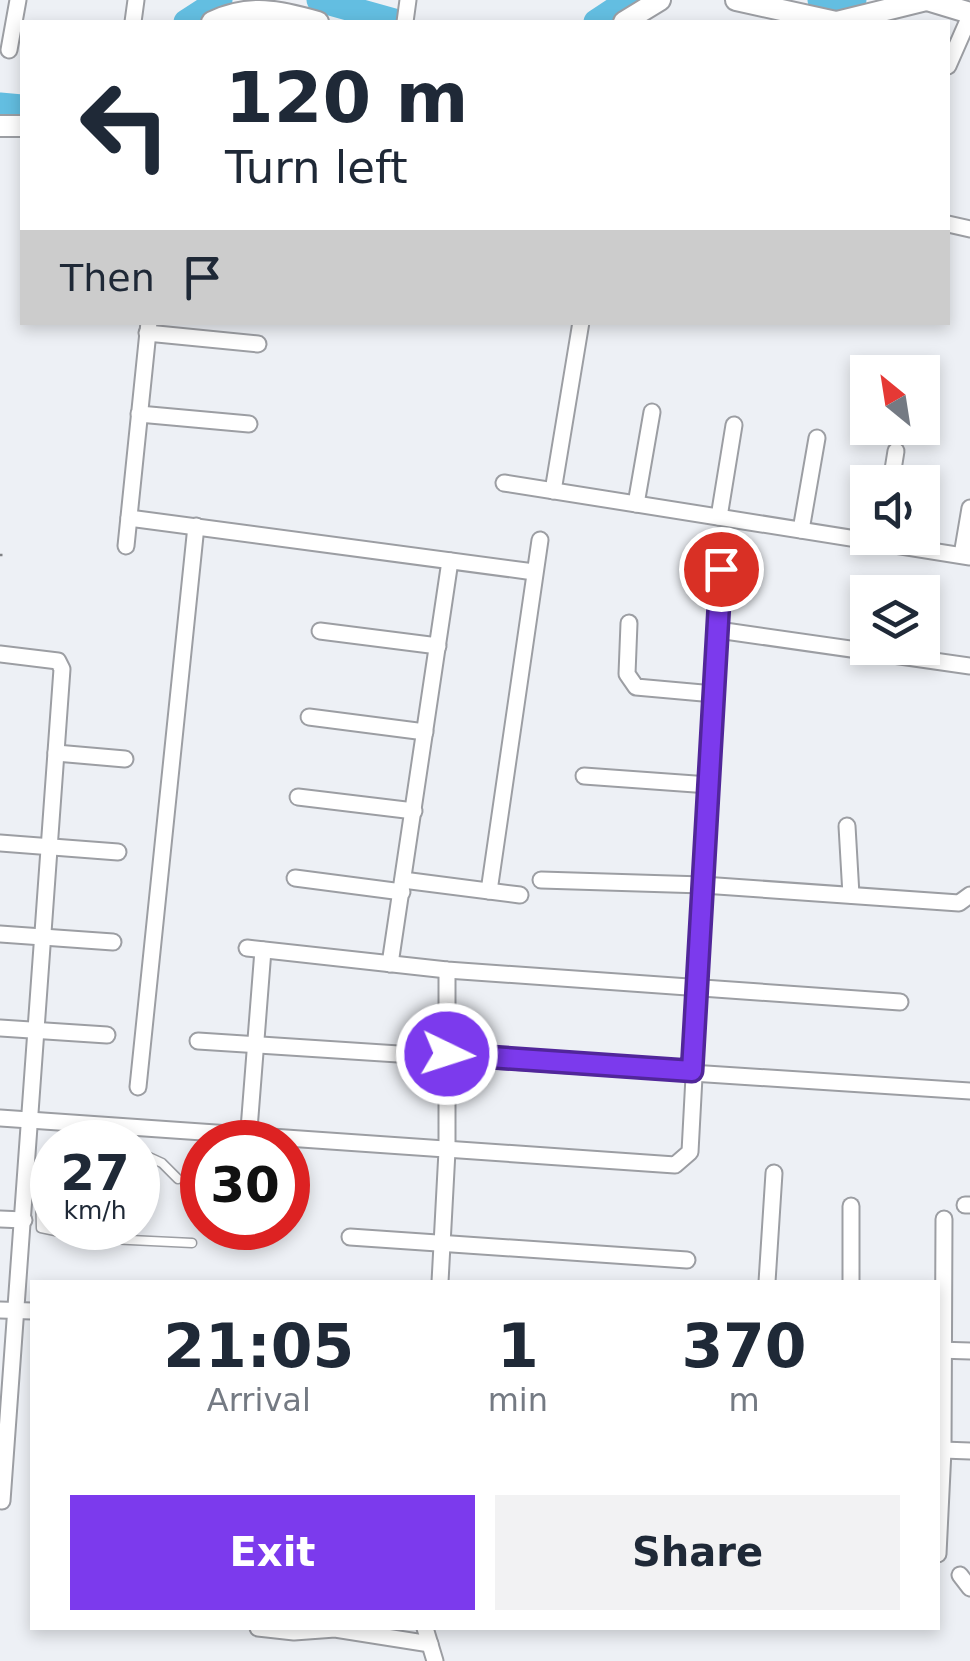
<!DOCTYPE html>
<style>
:root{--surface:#fff;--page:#f2f2f3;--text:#1f2937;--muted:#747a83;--accent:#7c3aed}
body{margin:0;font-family:"DejaVu Sans",sans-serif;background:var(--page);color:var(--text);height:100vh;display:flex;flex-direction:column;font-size:38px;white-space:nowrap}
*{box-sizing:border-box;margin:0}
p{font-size:32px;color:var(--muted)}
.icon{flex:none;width:55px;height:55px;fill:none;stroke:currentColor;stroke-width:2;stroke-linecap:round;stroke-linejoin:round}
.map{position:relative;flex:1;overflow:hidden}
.panel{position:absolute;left:30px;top:1280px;width:910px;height:350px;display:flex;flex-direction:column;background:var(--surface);border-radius:0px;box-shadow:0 5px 15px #0003}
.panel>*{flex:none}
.guide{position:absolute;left:20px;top:20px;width:930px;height:305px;border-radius:0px;box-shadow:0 5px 15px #0003;background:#fff;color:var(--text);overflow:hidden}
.needle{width:65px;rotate:330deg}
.tools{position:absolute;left:850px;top:355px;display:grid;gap:20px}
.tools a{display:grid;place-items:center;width:90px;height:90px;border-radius:0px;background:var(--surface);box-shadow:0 5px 15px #0003;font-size:50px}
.speed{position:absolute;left:30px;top:1120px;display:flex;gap:20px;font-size:50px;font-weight:700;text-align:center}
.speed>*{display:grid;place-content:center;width:130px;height:130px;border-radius:50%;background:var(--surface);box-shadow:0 5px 15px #0003;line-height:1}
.speed small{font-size:25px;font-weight:400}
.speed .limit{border:15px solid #d22;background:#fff;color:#111}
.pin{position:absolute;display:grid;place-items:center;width:85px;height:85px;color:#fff;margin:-42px;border:5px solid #fff;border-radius:50%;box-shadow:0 2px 10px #0007}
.me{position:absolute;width:110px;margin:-55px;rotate:94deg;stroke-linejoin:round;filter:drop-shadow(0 0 8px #0008)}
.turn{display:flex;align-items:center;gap:35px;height:210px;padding:0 40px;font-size:45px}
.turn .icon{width:130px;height:130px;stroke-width:2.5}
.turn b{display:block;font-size:70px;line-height:85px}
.then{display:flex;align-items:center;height:95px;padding:0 40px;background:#0003;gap:20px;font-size:38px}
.eta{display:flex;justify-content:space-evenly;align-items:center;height:170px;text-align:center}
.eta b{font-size:60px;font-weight:700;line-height:70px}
.button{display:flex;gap:20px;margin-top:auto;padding:20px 40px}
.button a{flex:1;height:115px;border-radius:0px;background:var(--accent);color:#fff;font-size:40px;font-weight:700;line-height:115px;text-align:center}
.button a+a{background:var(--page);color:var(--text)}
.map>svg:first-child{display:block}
</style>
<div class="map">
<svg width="970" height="1661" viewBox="0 0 970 1661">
<rect width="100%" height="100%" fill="#edf0f5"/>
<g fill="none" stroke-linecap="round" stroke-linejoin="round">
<!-- river -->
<g stroke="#63bee1" stroke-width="25">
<polyline points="319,0 398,22"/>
<polyline points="820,0 854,0"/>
<polyline points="186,22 220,0"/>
<polyline points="596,22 629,0"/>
<polyline points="0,105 22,107"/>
</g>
<defs>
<g id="service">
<polyline points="113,1142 117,1125"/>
<polyline points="138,1152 162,1163 178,1179"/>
<polyline points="52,1154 45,1159 40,1188 41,1228 89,1238 192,1243"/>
</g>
<g id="minor">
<polyline points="133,22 136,0"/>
<polyline points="405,22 408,0"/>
<polyline points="9,50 18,0"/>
<polyline points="948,66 970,16"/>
<polyline points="948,224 970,229"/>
<polyline points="147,333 258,344"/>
<polyline points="139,414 249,424"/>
<polyline points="891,482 896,451"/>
<polyline points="504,483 970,557"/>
<polyline points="553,491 581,322"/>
<polyline points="636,504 652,412"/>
<polyline points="719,517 734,425"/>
<polyline points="129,518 534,572"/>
<polyline points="801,530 817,438"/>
<polyline points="126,546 149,322"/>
<polyline points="962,555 970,508"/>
<polyline points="629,623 627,674 636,687 714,694"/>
<polyline points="718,630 970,666"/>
<polyline points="320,631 438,646"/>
<polyline points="0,654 58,661 62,669 2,1501"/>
<polyline points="309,717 425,732"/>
<polyline points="56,753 125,759"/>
<polyline points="584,776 709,785"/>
<polyline points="298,797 414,811"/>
<polyline points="847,826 851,895"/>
<polyline points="0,843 118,852"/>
<polyline points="295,878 402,892"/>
<polyline points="403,880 520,895"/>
<polyline points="541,880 703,885 959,903 970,895"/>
<polyline points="489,891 540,540"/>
<polyline points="0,934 113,942"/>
<polyline points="247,948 447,970 900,1002"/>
<polyline points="390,964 450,561"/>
<polyline points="0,1028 107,1035"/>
<polyline points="198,1041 970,1091"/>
<polyline points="138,1087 196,526"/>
<polyline points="0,1118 675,1165 690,1152 721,569"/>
<polyline points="248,1142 263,950"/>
<polyline points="965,1205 970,1205"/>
<polyline points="851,1206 851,1282"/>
<polyline points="0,1219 24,1220"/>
<polyline points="244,1236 244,1228"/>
<polyline points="350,1237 687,1260"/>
<polyline points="440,1282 447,1151 447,970"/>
<polyline points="767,1282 774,1173"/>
<polyline points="0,1310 32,1311"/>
<polyline points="938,1350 970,1351"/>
<polyline points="943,1450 970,1451"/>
<polyline points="938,1554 943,1450 944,1219"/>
<polyline points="960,1575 970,1588"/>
<polyline points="258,1628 294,1632 335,1629 430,1644"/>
<polyline points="425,1628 435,1661"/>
</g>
<g id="tertiary">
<polyline points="736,0 836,22"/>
<polyline points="927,0 970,13"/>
<path d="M212 22C249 4 280 11 318 22"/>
<polyline points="624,22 660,0"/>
<polyline points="837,22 926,0"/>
<polyline points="0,126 22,126"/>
</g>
</defs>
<!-- service casing -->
<use href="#service" stroke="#9c9ea3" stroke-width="11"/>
<!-- minor casing -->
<use href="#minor" stroke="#9c9ea3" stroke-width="19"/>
<!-- tertiary casing -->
<use href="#tertiary" stroke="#9c9ea3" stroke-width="24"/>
<!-- path -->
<polyline stroke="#808285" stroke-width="2.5" stroke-dasharray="2.5 8" stroke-linecap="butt" points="0,555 4,555"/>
<!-- service -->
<use href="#service" stroke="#fff" stroke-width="8"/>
<!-- minor -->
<use href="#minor" stroke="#fff" stroke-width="15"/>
<!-- tertiary -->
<use href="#tertiary" stroke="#fff" stroke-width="20"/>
</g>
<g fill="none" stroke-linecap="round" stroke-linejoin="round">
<defs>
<polyline id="route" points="447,1054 692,1071 721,569"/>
</defs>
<!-- route casing -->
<use href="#route" stroke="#51269a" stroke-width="25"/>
<!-- route -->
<use href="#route" stroke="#7c3aed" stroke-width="18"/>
</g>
</svg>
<div class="tools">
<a><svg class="needle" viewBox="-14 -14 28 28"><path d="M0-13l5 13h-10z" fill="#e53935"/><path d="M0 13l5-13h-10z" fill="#747a83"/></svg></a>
<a><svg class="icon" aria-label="sound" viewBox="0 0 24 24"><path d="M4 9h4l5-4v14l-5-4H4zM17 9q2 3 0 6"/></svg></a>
<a><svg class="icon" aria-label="layers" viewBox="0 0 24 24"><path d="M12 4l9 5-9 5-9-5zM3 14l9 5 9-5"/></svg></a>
</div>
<div class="speed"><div>27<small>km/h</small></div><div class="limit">30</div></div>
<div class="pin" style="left:721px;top:569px;background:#d93025"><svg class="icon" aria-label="arrive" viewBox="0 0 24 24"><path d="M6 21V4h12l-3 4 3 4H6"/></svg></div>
<svg class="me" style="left:447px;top:1054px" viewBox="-20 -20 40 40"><circle r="17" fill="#7c3aed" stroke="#fff" stroke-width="3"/><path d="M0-11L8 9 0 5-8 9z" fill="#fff"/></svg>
<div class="guide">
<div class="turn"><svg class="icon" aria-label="left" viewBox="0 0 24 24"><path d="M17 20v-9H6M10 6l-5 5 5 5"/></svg><div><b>120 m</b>Turn left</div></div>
<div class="then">Then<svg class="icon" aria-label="arrive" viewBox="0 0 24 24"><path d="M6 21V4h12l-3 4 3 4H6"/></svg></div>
</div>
<section class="panel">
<div class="eta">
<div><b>21:05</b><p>Arrival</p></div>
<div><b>1</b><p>min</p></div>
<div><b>370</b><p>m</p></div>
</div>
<div class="button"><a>Exit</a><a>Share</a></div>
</section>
</div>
